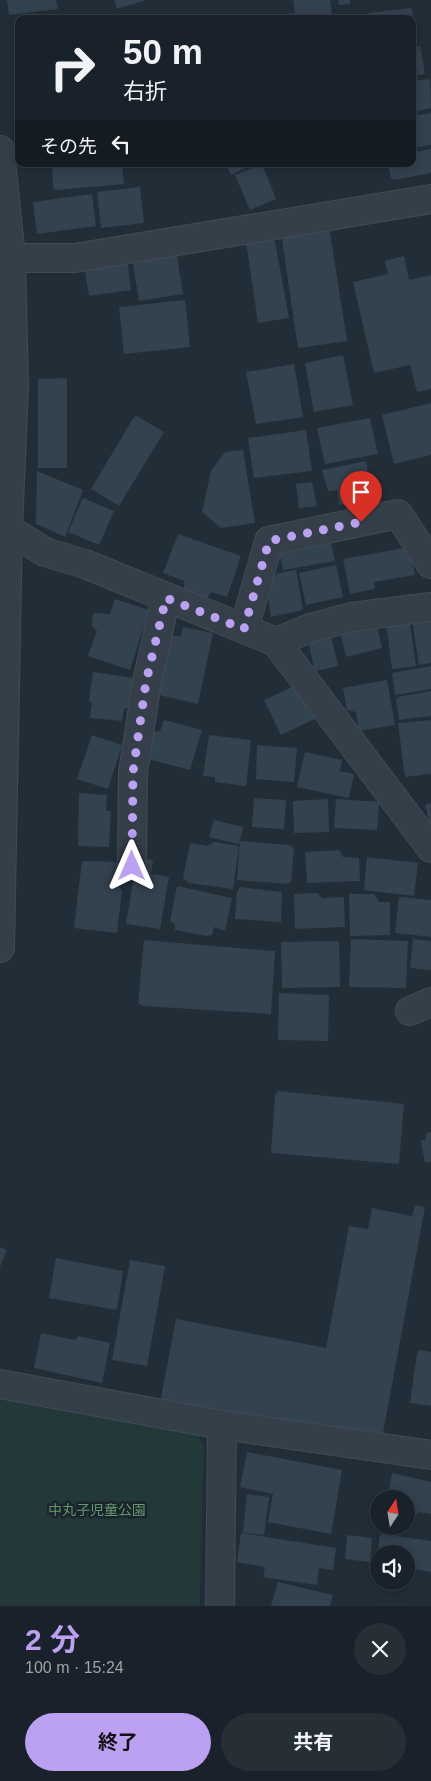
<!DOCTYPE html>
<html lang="ja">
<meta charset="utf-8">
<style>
:root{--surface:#19222a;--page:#262f36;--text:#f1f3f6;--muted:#9fa4a8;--line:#373f47;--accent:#bca0f2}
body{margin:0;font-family:Arial,"Noto Sans JP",sans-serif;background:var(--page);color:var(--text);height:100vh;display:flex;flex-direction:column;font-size:19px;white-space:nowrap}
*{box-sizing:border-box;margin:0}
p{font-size:16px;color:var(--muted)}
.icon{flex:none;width:28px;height:28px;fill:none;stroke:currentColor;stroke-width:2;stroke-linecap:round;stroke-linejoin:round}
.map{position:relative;height:1606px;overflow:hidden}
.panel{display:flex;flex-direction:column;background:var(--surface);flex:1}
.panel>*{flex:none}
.guide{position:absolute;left:15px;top:15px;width:401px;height:152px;border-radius:10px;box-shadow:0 2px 12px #0003,0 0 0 1px var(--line);background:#19222a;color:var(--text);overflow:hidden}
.needle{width:32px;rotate:12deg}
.controls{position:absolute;left:370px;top:1490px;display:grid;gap:10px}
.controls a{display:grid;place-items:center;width:45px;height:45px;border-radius:50%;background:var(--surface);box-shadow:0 2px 12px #0003,0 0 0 1px var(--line);font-size:25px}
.pin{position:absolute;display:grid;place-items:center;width:42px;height:42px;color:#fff;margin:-51px -21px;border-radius:50% 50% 50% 0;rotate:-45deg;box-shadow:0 0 5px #0007}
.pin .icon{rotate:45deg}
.me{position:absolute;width:55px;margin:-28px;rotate:0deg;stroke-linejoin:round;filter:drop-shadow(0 0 4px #0008)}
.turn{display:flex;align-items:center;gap:18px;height:105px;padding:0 25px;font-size:22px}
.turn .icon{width:65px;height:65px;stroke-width:2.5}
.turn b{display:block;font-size:35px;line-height:42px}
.then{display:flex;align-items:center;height:48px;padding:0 25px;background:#0003;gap:10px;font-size:19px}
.round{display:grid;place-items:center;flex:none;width:52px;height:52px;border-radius:26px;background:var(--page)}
.head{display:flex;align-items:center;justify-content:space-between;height:85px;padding:0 25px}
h1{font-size:30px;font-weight:700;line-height:38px;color:var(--accent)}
.action{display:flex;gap:10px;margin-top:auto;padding:10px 25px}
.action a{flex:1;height:58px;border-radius:30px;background:var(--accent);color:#111;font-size:20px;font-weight:700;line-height:58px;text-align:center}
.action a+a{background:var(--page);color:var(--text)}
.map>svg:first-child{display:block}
</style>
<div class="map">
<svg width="431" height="1606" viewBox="0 0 431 1606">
<rect width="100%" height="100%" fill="#212e38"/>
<!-- green -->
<polygon fill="#233939" points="0,1390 197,1434 204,1447 200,1606 0,1606"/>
<!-- building -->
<g fill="#33424f">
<polygon points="7,0 56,0 58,9 9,15"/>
<polygon points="114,0 146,0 117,9"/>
<polygon points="293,0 330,0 333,19 281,19 281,15 295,13"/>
<polygon points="338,0 350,0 350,4 339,5"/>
<polygon points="412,8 413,19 369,19 368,13"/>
<polygon points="15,21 19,21 19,40 18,40"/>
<polygon points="414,21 416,39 412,40 412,22"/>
<polygon points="420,46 425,74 412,76 412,47"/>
<polygon points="430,79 431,108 412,112 412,81"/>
<polygon points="431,113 431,145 412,148 412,116"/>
<polygon points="431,149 431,173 394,180 391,178 388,164 412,164 412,152"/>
<polygon points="52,164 122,164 124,184 57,190 53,188"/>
<polygon points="226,164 254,164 231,175"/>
<polygon points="262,164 276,199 250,210 235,175"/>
<polygon points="140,187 144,223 101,228 97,192"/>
<polygon points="92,194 96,226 37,234 33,202"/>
<polygon points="329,226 347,341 298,348 281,233"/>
<polygon points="274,236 289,318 258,323 246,242"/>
<polygon points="176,249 183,294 139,301 133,264"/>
<polygon points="404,256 409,280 431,275 431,389 417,392 410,365 374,373 353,282 388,274 385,261"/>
<polygon points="127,259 131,290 89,296 84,264"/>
<polygon points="185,300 190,347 124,354 119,307"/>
<polygon points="343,355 353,405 314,412 305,363"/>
<polygon points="294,364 303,417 256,424 246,372"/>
<polygon points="67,378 67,468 38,468 38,379"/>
<polygon points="431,403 431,455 394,464 382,415"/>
<polygon points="137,416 164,432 119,506 91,489 134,417"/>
<polygon points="370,418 378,454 325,464 317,428"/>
<polygon points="306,430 312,471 254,478 248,438"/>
<polygon points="243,450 255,523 221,528 202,512 211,471 225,452"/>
<polygon points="366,461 372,499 339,505 337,490 328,491 322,470"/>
<polygon points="37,471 83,490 65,537 36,524"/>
<polygon points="312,482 317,506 299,508 296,484"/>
<polygon points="83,498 114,511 99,545 68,532"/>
<polygon points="178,534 241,556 227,597 211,592 208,597 204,598 184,590 184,581 163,573"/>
<polygon points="330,538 335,561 283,570 278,547"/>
<polygon points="410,547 415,575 374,582 375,589 350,594 343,559"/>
<polygon points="336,565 343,597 306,605 299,573"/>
<polygon points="296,570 303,610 271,617 268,597 274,576 278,573"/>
<polygon points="115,599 149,610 130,670 88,656 97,631 92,626 93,613 110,614"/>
<polygon points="431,609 431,663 419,665 411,613"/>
<polygon points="375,617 382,648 346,657 339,626"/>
<polygon points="409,617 416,666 392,669 386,621"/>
<polygon points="183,627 213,633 198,704 159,695 171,636 181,636"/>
<polygon points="330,631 338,666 315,671 307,637"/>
<polygon points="431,666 431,689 395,695 392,673"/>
<polygon points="93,672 133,678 128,708 124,709 122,721 90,718 92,703 89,701"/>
<polygon points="387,680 395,725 359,731 356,712 347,710 343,688"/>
<polygon points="296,685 321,716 281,735 264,700"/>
<polygon points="431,691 431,716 399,720 396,700 398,697"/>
<polygon points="164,720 202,730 190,770 144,758 152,732 160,731"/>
<polygon points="431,720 431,774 405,777 398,723"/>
<polygon points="92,735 122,745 108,789 77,779"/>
<polygon points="209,735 251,740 246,786 215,782 215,777 203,776"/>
<polygon points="257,745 297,748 294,782 256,779"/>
<polygon points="305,752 342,760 340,771 354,774 349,798 297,787"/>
<polygon points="79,793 107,795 106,811 111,811 109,847 78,846"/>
<polygon points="254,798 286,800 284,829 252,827"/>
<polygon points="328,799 329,832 294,833 293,801"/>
<polygon points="336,799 379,802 377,830 334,828"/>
<polygon points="431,803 431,824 430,824 425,805"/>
<polygon points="214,820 243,827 239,844 209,837"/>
<polygon points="240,841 289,845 294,848 291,882 288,884 237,880"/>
<polygon points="214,842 239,846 233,889 189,883 183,878 190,843 207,846"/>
<polygon points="339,850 343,857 359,858 360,881 307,883 305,852"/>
<polygon points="137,857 153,860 151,874 169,877 160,929 126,924"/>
<polygon points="367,857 418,863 414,896 364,890"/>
<polygon points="82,861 119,862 118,886 122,890 117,933 74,928"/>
<polygon points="177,886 232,898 225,931 214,927 212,935 207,936 175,930 175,924 170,921"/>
<polygon points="240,887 282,892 281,922 235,919 237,892"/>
<polygon points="317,893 322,898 344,897 345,927 295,929 294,894"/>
<polygon points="349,894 374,894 379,902 390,902 390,935 350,936"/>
<polygon points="399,897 431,900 431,937 395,933"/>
<polygon points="351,939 408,941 406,988 349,987"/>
<polygon points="413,939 431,941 431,970 410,968"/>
<polygon points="144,940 275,951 271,1014 143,1006 138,1003"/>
<polygon points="339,941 340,987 282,988 281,942"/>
<polygon points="279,993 329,995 328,1041 278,1040"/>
<polygon points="278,1091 404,1104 399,1164 271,1153 275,1095"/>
<polygon points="431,1132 431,1162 425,1163 421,1141 426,1139 426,1133"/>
<polygon points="415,1205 425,1207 381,1444 160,1403 176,1319 326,1348 349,1226 368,1229 372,1208 412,1216"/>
<polygon points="0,1247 7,1250 0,1267"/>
<polygon points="56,1258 123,1271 117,1310 49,1298"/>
<polygon points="130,1260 165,1266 147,1366 112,1360"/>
<polygon points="41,1333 75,1340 78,1336 110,1343 102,1383 34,1368"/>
<polygon points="420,1350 431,1352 431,1406 410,1403 417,1353"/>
<polygon points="247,1452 342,1470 331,1534 268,1522 273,1494 240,1487"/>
<polygon points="392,1473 431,1482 431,1514 418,1512 415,1518 406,1517 406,1499 387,1499"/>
<polygon points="247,1494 269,1497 264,1535 243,1533"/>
<polygon points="241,1533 336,1548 333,1570 319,1568 317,1585 263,1577 265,1567 237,1562"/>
<polygon points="380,1534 431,1541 431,1572 413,1569 412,1580 406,1581 406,1554 379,1554 379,1578 375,1577"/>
<polygon points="347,1535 372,1538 370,1562 345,1559"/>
<polygon points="278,1582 333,1595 330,1606 271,1606"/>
</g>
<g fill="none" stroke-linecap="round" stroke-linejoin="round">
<defs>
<g id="minor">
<polyline points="0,150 11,258 14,386 8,529 0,948"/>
<polyline points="0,255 11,258 75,258 431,199"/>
<polyline points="0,524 45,552 85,564 166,597"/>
<polyline points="244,629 269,541 398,514 431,564"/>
<polyline points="276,642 310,628 352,617 431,607"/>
<polyline points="132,866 133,772 147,682 166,597 276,642 431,848"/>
<polyline points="410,1011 431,1002"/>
<polyline points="0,1384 222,1425 431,1455"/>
<polyline points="220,1606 222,1425"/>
</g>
</defs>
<!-- minor casing -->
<use href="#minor" stroke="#414b55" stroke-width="30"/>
<!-- minor -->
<use href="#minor" stroke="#353f49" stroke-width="28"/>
</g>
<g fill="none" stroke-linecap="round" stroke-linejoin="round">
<!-- route -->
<polyline stroke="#bca0f2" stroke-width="9" stroke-dasharray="0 16.2" points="132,866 133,772 146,682 166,598 244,629 269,541 361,522"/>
</g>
<g text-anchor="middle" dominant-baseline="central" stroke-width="5" stroke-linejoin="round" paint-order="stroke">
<!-- park labels -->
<g font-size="14" fill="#67966d" stroke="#1a242d">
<text x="97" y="1510">中丸子児童公園</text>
</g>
</g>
</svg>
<div class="controls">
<a><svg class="needle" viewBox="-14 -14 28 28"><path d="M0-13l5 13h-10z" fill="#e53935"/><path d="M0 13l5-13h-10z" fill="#9fa4a8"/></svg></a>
<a><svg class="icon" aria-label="sound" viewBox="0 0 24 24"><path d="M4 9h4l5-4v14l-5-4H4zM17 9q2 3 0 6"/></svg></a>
</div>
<div class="pin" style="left:361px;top:522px;background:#d93025"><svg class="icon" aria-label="arrive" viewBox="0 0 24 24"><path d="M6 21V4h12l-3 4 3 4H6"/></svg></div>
<svg class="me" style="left:132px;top:866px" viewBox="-20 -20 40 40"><path d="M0-17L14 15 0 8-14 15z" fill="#bca0f2" stroke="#fff" stroke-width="4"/></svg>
<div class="guide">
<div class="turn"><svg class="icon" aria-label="right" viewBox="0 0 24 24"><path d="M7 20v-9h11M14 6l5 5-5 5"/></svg><div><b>50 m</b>右折</div></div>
<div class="then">その先<svg class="icon" aria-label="left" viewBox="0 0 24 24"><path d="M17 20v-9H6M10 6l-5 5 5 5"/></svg></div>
</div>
</div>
<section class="panel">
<div class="head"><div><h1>2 分</h1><p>100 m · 15:24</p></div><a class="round"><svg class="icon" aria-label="close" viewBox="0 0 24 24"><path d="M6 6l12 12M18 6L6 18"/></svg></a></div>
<div class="action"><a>終了</a><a>共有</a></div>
</section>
